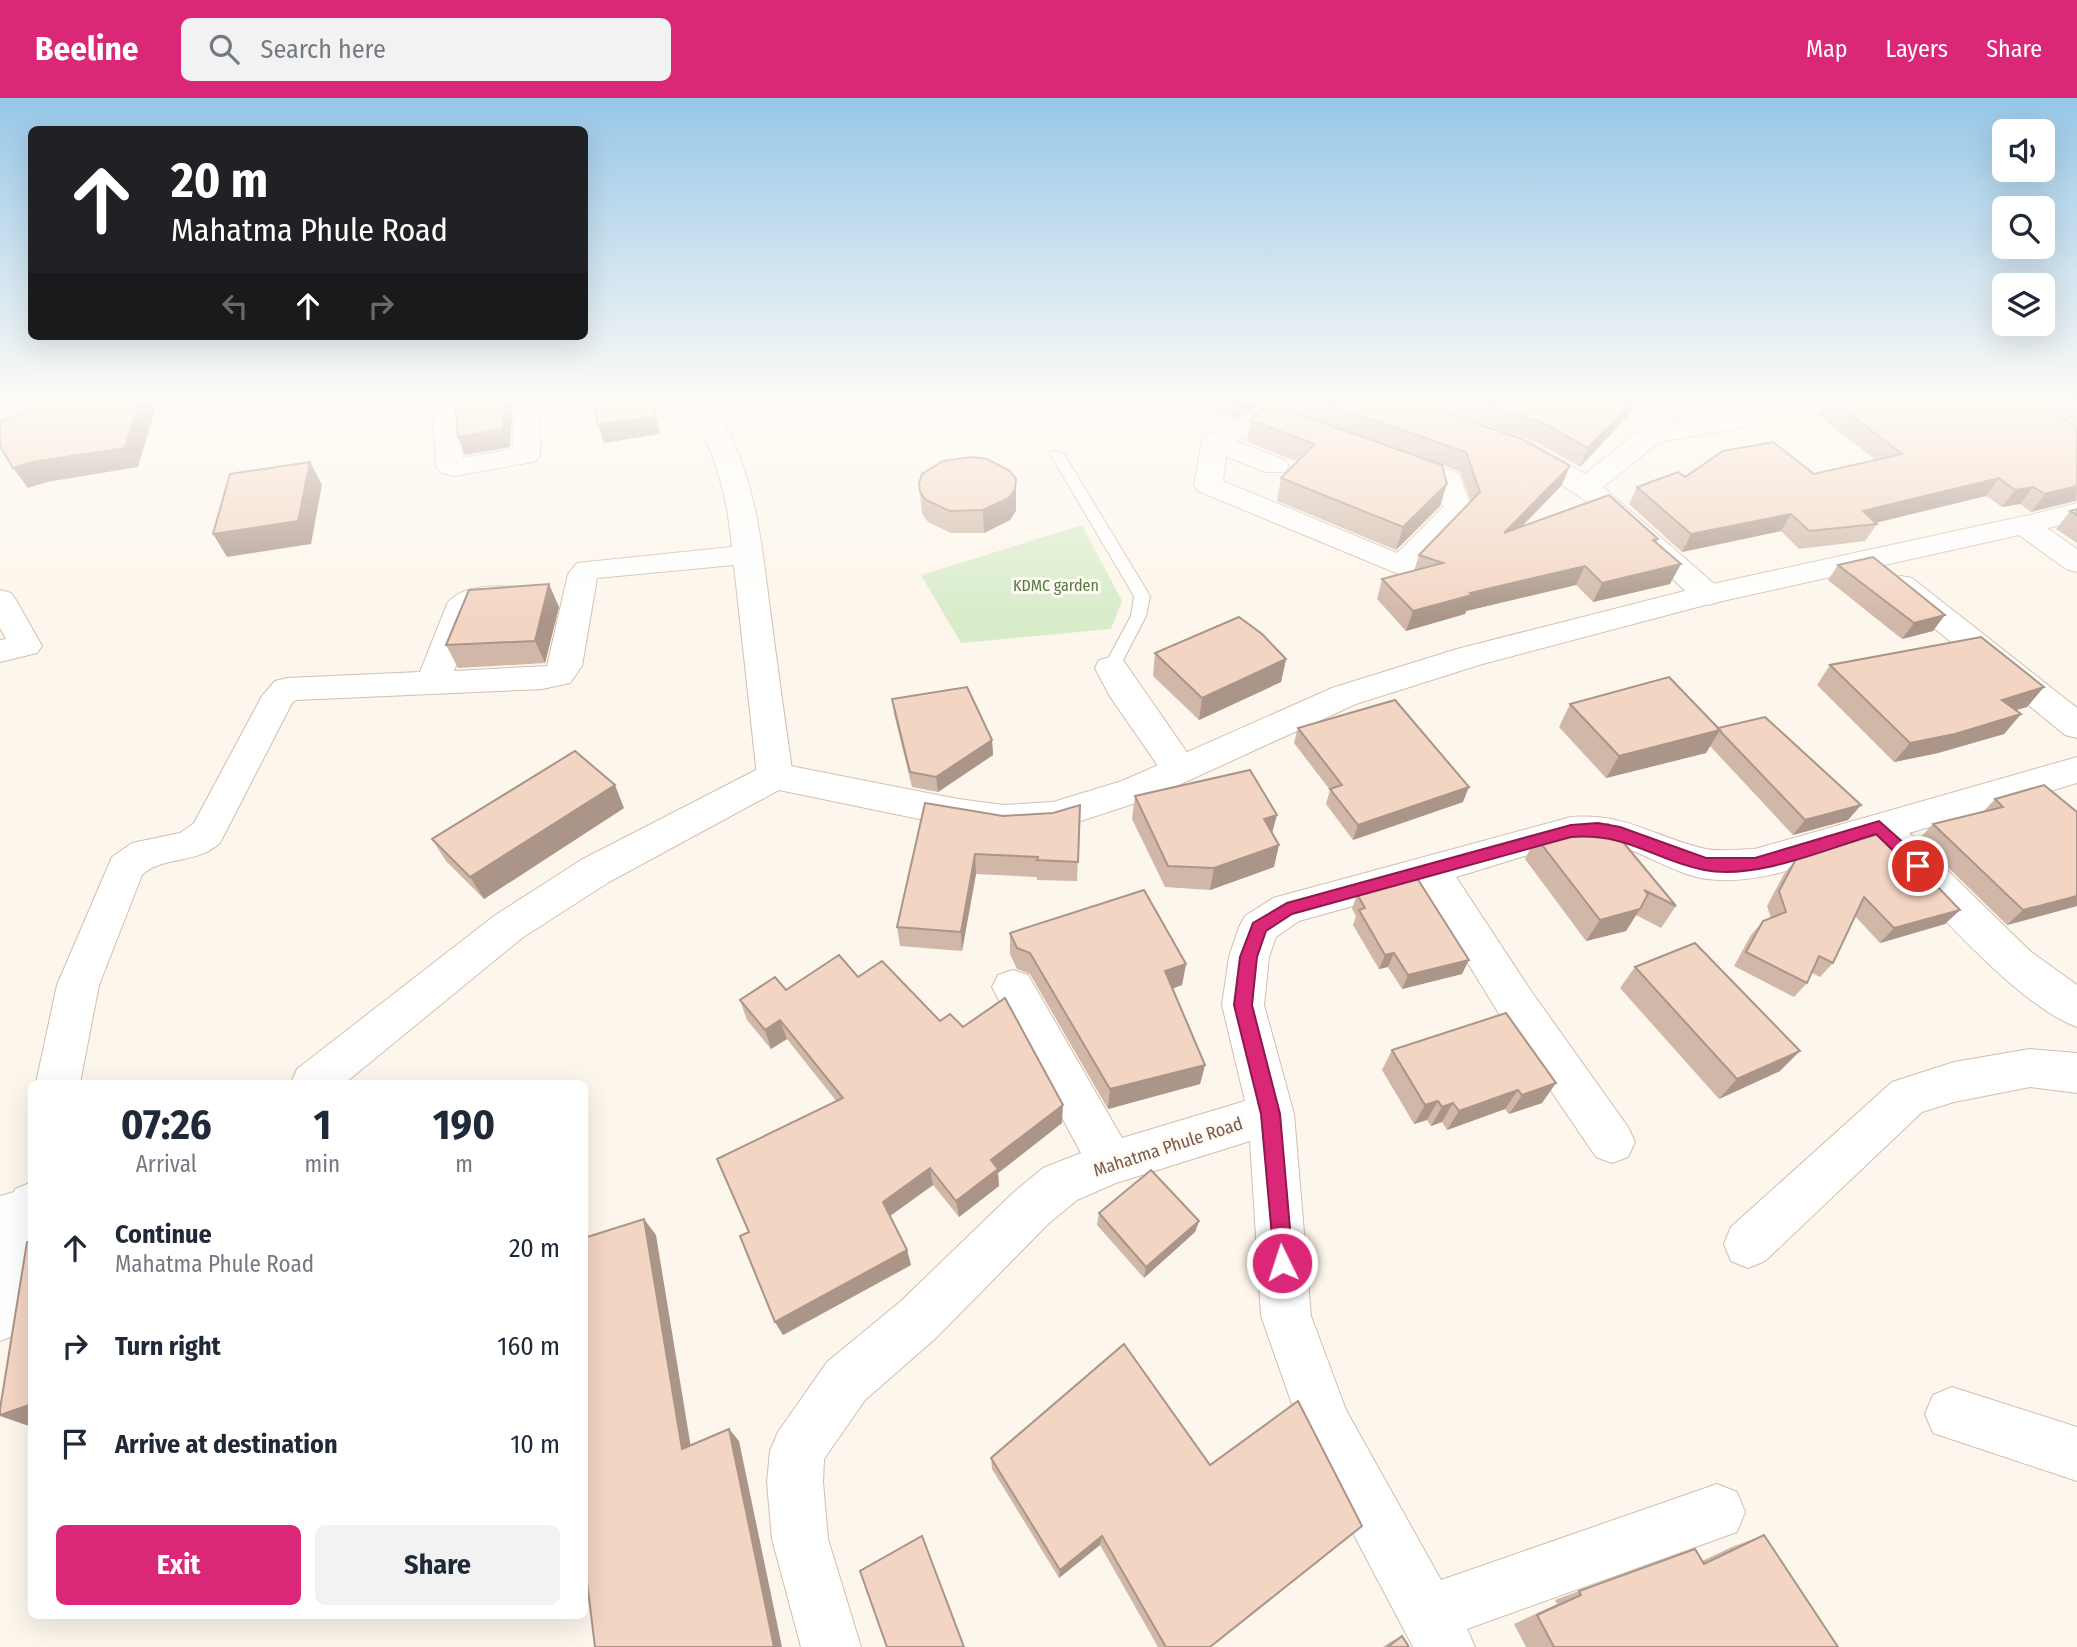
<!DOCTYPE html>
<style>
:root{--surface:#fff;--page:#f2f2f3;--text:#1f2937;--muted:#747a83;--accent:#db2777}
body{margin:0;font-family:"Fira Sans Condensed",sans-serif;background:var(--page);color:var(--text);height:100vh;display:flex;flex-direction:column;font-size:26px;white-space:nowrap}
*{box-sizing:border-box;margin:0}
p{font-size:23px;color:var(--muted)}
.icon{flex:none;width:38px;height:38px;fill:none;stroke:currentColor;stroke-width:2;stroke-linecap:round;stroke-linejoin:round}
.map{position:relative;flex:1;overflow:hidden}
.side{position:absolute;left:28px;top:982px;width:560px;height:539px;display:flex;flex-direction:column;background:var(--surface);border-radius:10px;box-shadow:0 7px 28px #0002}
.side>*{flex:none}
.hud{position:absolute;left:28px;top:28px;width:560px;height:214px;border-radius:10px;box-shadow:0 7px 28px #0002;background:#202124;color:#fff;overflow:hidden}
.tools{position:absolute;left:1992px;top:21px;display:grid;gap:14px}
.tools a{display:grid;place-items:center;width:63px;height:63px;border-radius:10px;background:var(--surface);box-shadow:0 7px 28px #0002;font-size:35px}
.pin{position:absolute;display:grid;place-items:center;width:60px;height:60px;color:#fff;margin:-30px;border:4px solid #fff;border-radius:50%;box-shadow:0 2px 7px #0007}
.me{position:absolute;width:77px;margin:-38px;rotate:356deg;stroke-linejoin:round;filter:drop-shadow(0 0 5px #0008)}
.turn{display:flex;align-items:center;gap:24px;height:147px;padding:0 28px;font-size:32px}
.turn .icon{width:91px;height:91px;stroke-width:2.5}
.turn b{display:block;font-size:49px;line-height:60px}
.lanes{display:flex;align-items:center;height:66px;padding:0 28px;background:#0003;justify-content:center;gap:35px;direction:ltr}
.lanes .off{opacity:.35}
.eta{display:flex;justify-content:space-evenly;align-items:center;height:119px;text-align:center}
.eta b{font-size:42px;font-weight:700;line-height:49px}
.primary-button{display:flex;gap:14px;margin-top:auto;padding:14px 28px}
.primary-button a{flex:1;height:80px;border-radius:10px;background:var(--accent);color:#fff;font-size:28px;font-weight:700;line-height:80px;text-align:center}
.primary-button a+a{background:var(--page);color:var(--text)}
ul{padding:0;list-style:none}
li{display:flex;align-items:center;gap:21px;height:98px;padding:0 28px}
li div{flex:1}
li b{display:block;font-size:26px}
li em{font-style:normal}
header{display:flex;align-items:center;gap:42px;box-sizing:border-box;height:98px;padding:0 35px;background:var(--accent);color:#fff}
header strong{font-size:33px}
nav{display:flex;gap:38px;margin-inline-start:auto;font-size:24px}
.search{width:490px;height:63px;background:var(--page);display:flex;align-items:center;gap:18px;box-sizing:border-box;padding:0 24px;border-radius:10px;color:var(--muted);font-size:26px}
.map>svg:first-child{display:block}
</style>
<header>
<strong>Beeline</strong>
<div class="search"><svg class="icon" aria-label="search" viewBox="0 0 24 24"><circle cx="10" cy="10" r="6"/><path d="M15 15l6 6"/></svg>Search here</div>
<nav><a>Map</a><a>Layers</a><a>Share</a></nav>
</header>
<div class="map">
<svg width="2077" height="1549" viewBox="0 0 2077 1549">
<rect width="100%" height="100%" fill="#fdf6ec"/>
<!-- green -->
<polygon fill="#d8ecc9" points="1082,427 1122,503 1111,531 961,545 921,477"/>
<g fill="none" stroke-linecap="round" stroke-linejoin="round">
<defs>
<polygon id="lane" points="1052,353 1064,356 1150,498 1146,518 1117,574 1105,574 1103,570 1131,518 1134,498 1050,356"/>
<g id="street">
<polygon points="432,305 458,305 463,360 513,351 514,305 540,305 540,357 536,363 526,365 454,378 440,374 436,368"/>
<path d="M685 305H711C756 369 761 443 771 519 778 572 785 625 793 678L788 687 775 691 762 687 757 678 734 467 597 480 582 568 570 585 542 591 296 602 292 605 220 745C196 767 163 757 142 777L99 887 80 985H36L57 887 112 759 132 745 180 735 194 725 262 598 275 583 287 580 420 574 447 506C461 485 505 486 527 492L532 499 527 506 477 511 454 573 547 568 568 476 577 465 732 449C727 397 715 349 685 305Z"/>
<path d="M1656 305H1682L1671 326 1788 305H1846L1842 310 1833 313 1659 344 1603 389 1719 490 1723 497 1719 504 1708 507 1697 504C1660 469 1624 432 1583 401 1568 390 1513 360 1507 350L1510 344H1530L1585 376 1640 332Z"/>
<path d="M1263 307 1459 376 1472 411 1412 474 1401 477 1198 393 1194 387 1202 344 1206 338ZM1265 325 1437 387 1443 409 1397 455 1223 383 1226 358 1265 374H1285L1289 368 1285 362 1236 343Z"/>
<polygon points="2077,405 2077,423 2024,436 2014,433 2009,427 2014,421"/>
<polygon points="1901,478 1912,480 2077,610 2077,640 2065,637 1890,494 1886,487 1890,480"/>
<polygon points="0,492 11,495 16,502 42,548 37,555 0,564 0,542 6,541 0,530"/>
<polygon points="1111,559 1123,562 1193,663 1198,672 1193,681 1180,685 1167,681 1109,597 1095,570 1099,562"/>
<path d="M2077 659V685L1909 735 2030 853 2077 887V929C2015 907 1921 795 1873 746 1820 761 1763 788 1707 781 1669 776 1635 745 1596 745 1549 746 1500 767 1456 779L1531 893 1628 1029 1635 1044 1628 1059 1612 1065 1596 1059 1501 919 1421 789 1299 823 1276 839 1269 859 1264 907 1294 1016 1311 1218 1346 1312 1441 1482 1717 1386 1737 1394 1745 1414 1737 1434 1467 1531 1475 1549H1413L1306 1346 1261 1218 1250 1043 1116 1085 1077 1102 1048 1126 937 1239 865 1302 824 1361 823 1384 828 1441 861 1549H801L772 1441 767 1384 770 1353 778 1334 827 1264 901 1203 1014 1094 1043 1070 1081 1055 992 889 998 877 1013 872 1028 877 1122 1040 1245 1003 1222 907 1229 859 1239 829 1245 818 1273 800 1571 719C1629 715 1655 740 1706 751 1721 754 1740 751 1755 751Z"/>
<polygon points="2030,951 2077,955 2077,995 2030,989 1954,1004 1922,1014 1765,1163 1748,1170 1731,1163 1724,1146 1731,1129 1892,984 1954,964"/>
<polygon points="32,1084 32,1195 18,1236 0,1243 0,1134 15,1091"/>
<polygon points="1952,1289 2077,1329 2077,1383 1933,1335 1925,1316 1933,1297"/>
</g>
<g id="secondary">
<polygon points="2024,418 2034,421 2077,451 2077,474 2066,471 2019,437 1709,506 1479,567 1356,606 1148,701 1053,732 1004,735 958,729 779,692 609,784 522,840 345,985 291,985 297,971 494,818 581,762 762,669 775,665 958,701 1004,707 1053,704 1122,683 1332,590 1457,551 1708,487"/>
<polygon points="32,1089 32,1135 0,1144 0,1098"/>
</g>
</defs>
<!-- lane casing -->
<use href="#lane" stroke="#d1beb0" stroke-width="2"/>
<!-- street casing -->
<use href="#street" stroke="#d1beb0" stroke-width="2"/>
<!-- secondary casing -->
<use href="#secondary" stroke="#d6c0b0" stroke-width="2"/>
<!-- lane -->
<use href="#lane" fill="#fff" fill-rule="evenodd"/>
<!-- street -->
<use href="#street" fill="#fff" fill-rule="evenodd"/>
<!-- secondary -->
<use href="#secondary" fill="#fff" fill-rule="evenodd"/>
</g>
<!-- wall -->
<g fill="#d1b7a8">
<polygon points="1196,305 1263,305 1234,320"/>
<polygon points="1266,305 1417,305 1562,387 1522,428 1658,441 1656,445 1670,486 1593,504 1576,487 1466,513 1465,516 1406,533 1377,501 1382,481 1414,473 1419,457 1471,404 1460,374 1442,367 1440,408 1396,452 1277,403 1281,380 1298,364 1247,344 1250,322 1269,306"/>
<polygon points="1424,305 1640,305 1580,369 1536,344"/>
<polygon points="1827,305 2040,305 2077,330 2077,403 2031,414 2020,406 2002,409 1986,398 1876,424 1877,426 1865,443 1799,451 1781,433 1682,454 1629,406 1637,389 1685,379 1814,376 1876,362 1819,318"/>
<polygon points="2041,305 2077,305 2077,327"/>
<polygon points="919,385 1016,404 1016,413 1010,422 984,435 951,435 928,424 922,416"/>
<polygon points="2077,411 2077,445 2056,431 2070,413"/>
<polygon points="1838,467 1933,533 1902,541 1828,482"/>
<polygon points="559,509 545,565 458,570 446,547"/>
<polygon points="1155,555 1286,561 1281,584 1199,622 1153,578"/>
<polygon points="1830,567 2044,589 2027,609 2016,612 2021,616 2004,636 1938,655 1894,664 1817,587"/>
<polygon points="892,601 992,642 993,657 938,694 912,689 894,616"/>
<polygon points="1570,606 1718,630 1861,707 1848,722 1793,737 1710,648 1706,655 1606,680 1559,629"/>
<polygon points="1298,630 1463,704 1353,742 1326,706 1330,692 1294,645"/>
<polygon points="1135,698 1272,735 1274,769 1210,792 1165,789 1132,721"/>
<polygon points="1995,701 2077,714 2077,808 2007,827 1919,741 1933,726 1983,714"/>
<polygon points="1080,707 1077,783 1037,782 1037,779 976,776 962,853 900,848 897,829 1003,718 1053,715"/>
<polygon points="624,710 484,801 446,763 432,741"/>
<polygon points="1536,739 1676,808 1661,830 1636,817 1626,833 1586,843 1525,761"/>
<polygon points="1796,761 1960,812 1945,826 1880,845 1855,818 1833,865 1820,879 1812,875 1807,885 1794,899 1734,868 1751,837 1763,823 1771,820 1767,808 1784,776"/>
<polygon points="1357,796 1462,876 1402,891 1388,869 1379,871 1353,827 1356,818 1352,811"/>
<polygon points="1010,835 1186,866 1182,887 1172,891 1205,967 1200,986 1108,1011 1030,876 1017,871 1010,856"/>
<polygon points="1635,869 1780,973 1719,1001 1620,890"/>
<polygon points="858,879 940,923 963,929 1062,1025 998,1075 999,1088 959,1119 933,1087 890,1118 907,1152 911,1167 783,1237 775,1224 837,1004 787,941 771,951 747,922 740,902 786,892"/>
<polygon points="1506,915 1542,1005 1509,1016 1505,1011 1447,1032 1442,1024 1431,1028 1427,1022 1414,1026 1382,972 1392,952"/>
<polygon points="1099,1115 1199,1123 1195,1134 1144,1180 1097,1127"/>
<polygon points="1124,1246 1211,1549 1158,1549 1100,1447 1059,1480 992,1371 991,1360"/>
<polygon points="1764,1437 1838,1549 1526,1549 1514,1526 1557,1506 1555,1502 1579,1493 1702,1463 1732,1449"/>
<polygon points="1402,1538 1409,1549 1383,1549 1390,1544"/>
</g>
<!-- shaded-wall -->
<g fill="#aa9588">
<polygon points="139,305 157,305 138,369 47,384 28,390 13,370"/>
<polygon points="505,305 513,305 510,349 465,357 458,339"/>
<polygon points="590,305 596,305 599,314 593,314"/>
<polygon points="652,305 654,305 660,336 604,345 598,327"/>
<polygon points="1236,305 1263,305 1234,320"/>
<polygon points="1631,305 1640,305 1580,369 1588,350"/>
<polygon points="310,364 322,387 311,446 227,459 213,436"/>
<polygon points="1570,368 1562,387 1497,454 1504,435"/>
<polygon points="1999,380 1986,398 1867,427 1863,413"/>
<polygon points="1016,381 1016,413 1010,422 984,435 983,412"/>
<polygon points="1447,386 1440,408 1396,452 1403,429"/>
<polygon points="2077,388 2076,402 2031,414 2045,396"/>
<polygon points="2033,389 2020,406 2002,409 2015,392"/>
<polygon points="1791,416 1781,433 1682,454 1691,436"/>
<polygon points="1681,466 1670,486 1593,504 1602,485"/>
<polygon points="1585,468 1576,487 1466,513 1465,516 1406,533 1413,513 1470,495"/>
<polygon points="549,486 559,509 545,565 535,543"/>
<polygon points="1945,517 1933,533 1902,541 1914,525"/>
<polygon points="1286,561 1281,584 1199,622 1202,600"/>
<polygon points="2044,589 2027,609 1985,621 2002,602"/>
<polygon points="2021,616 2004,636 1938,655 1894,664 1910,645"/>
<polygon points="1720,632 1706,655 1606,680 1619,658"/>
<polygon points="992,642 993,657 938,694 936,679"/>
<polygon points="615,687 624,710 484,801 470,779"/>
<polygon points="1469,689 1463,704 1353,742 1358,727"/>
<polygon points="1861,707 1848,722 1793,737 1805,722"/>
<polygon points="1277,717 1271,739 1264,721"/>
<polygon points="1279,747 1274,769 1210,792 1214,770"/>
<polygon points="975,756 976,776 962,853 961,834"/>
<polygon points="2077,798 2077,808 2007,827 2023,812"/>
<polygon points="1640,811 1626,833 1586,843 1600,822"/>
<polygon points="1960,812 1945,826 1880,845 1894,830"/>
<polygon points="1394,855 1388,869 1379,871 1385,857"/>
<polygon points="1469,862 1462,876 1402,891 1408,877"/>
<polygon points="1186,866 1182,887 1162,894 1165,873"/>
<polygon points="780,922 787,941 771,951 765,932"/>
<polygon points="1800,953 1780,973 1719,1001 1737,981"/>
<polygon points="1205,967 1200,986 1108,1011 1110,991"/>
<polygon points="1556,985 1542,1005 1509,1016 1522,997"/>
<polygon points="1518,992 1505,1011 1447,1032 1459,1013"/>
<polygon points="1438,1003 1427,1022 1414,1026 1425,1007"/>
<polygon points="1453,1005 1442,1024 1431,1028 1442,1009"/>
<polygon points="1063,1007 1062,1025 998,1075 999,1088 959,1119 956,1103 991,1062"/>
<polygon points="930,1070 933,1087 887,1120 883,1104"/>
<polygon points="644,1121 656,1137 693,1362 682,1351"/>
<polygon points="1199,1123 1195,1134 1144,1180 1146,1169"/>
<polygon points="907,1152 911,1167 783,1237 775,1224"/>
<polygon points="32,1306 32,1329 0,1318 0,1317"/>
<polygon points="729,1331 739,1343 782,1549 774,1549"/>
<polygon points="1102,1438 1100,1447 1059,1480 1060,1472"/>
</g>
<!-- building -->
<g fill="#f3d5c3" stroke="#aa9588" stroke-width="2">
<polygon points="57,305 139,305 125,350 32,364 13,370 0,348 0,323"/>
<polygon points="455,305 505,305 503,331 458,339"/>
<polygon points="594,305 652,305 655,318 598,327"/>
<polygon points="1323,305 1417,305 1522,341 1570,368 1504,435 1609,397 1658,441 1653,442 1681,466 1602,485 1585,468 1470,495 1472,497 1413,513 1382,481 1443,465 1419,457 1480,394 1466,354"/>
<polygon points="1485,305 1631,305 1588,350 1543,325"/>
<polygon points="1835,305 2040,305 2077,330 2077,388 2045,396 2033,389 2015,392 1999,380 1863,413 1877,426 1809,433 1791,416 1691,436 1637,389 1678,374 1685,379 1723,353 1773,344 1814,376 1902,356"/>
<polygon points="1269,306 1442,367 1447,386 1403,429 1281,380 1315,346 1250,322"/>
<polygon points="972,359 987,361 1010,373 1016,381 1015,391 1009,400 983,412 950,413 926,402 920,394 919,385 922,376 943,363"/>
<polygon points="310,364 298,423 213,436 230,376"/>
<polygon points="2077,411 2077,417 2070,413"/>
<polygon points="1873,459 1945,517 1914,525 1838,467"/>
<polygon points="549,486 535,543 446,547 469,492"/>
<polygon points="1239,519 1262,536 1286,561 1202,600 1155,555"/>
<polygon points="1981,539 2044,589 2002,602 2021,616 1955,636 1910,645 1830,567"/>
<polygon points="1669,579 1720,632 1619,658 1570,606"/>
<polygon points="967,589 992,642 936,679 910,674 892,601"/>
<polygon points="1395,602 1469,689 1358,727 1330,691 1342,687 1298,630"/>
<polygon points="1765,619 1861,707 1805,722 1719,632 1720,632 1718,630"/>
<polygon points="575,653 615,687 470,779 432,741"/>
<polygon points="1250,672 1277,717 1264,721 1279,747 1214,770 1168,768 1135,698"/>
<polygon points="2044,687 2077,714 2077,798 2023,812 1933,726 2003,709 1995,701"/>
<polygon points="925,705 1003,718 1053,715 1080,707 1078,764 1037,762 1038,759 975,756 961,834 897,829"/>
<polygon points="1608,726 1676,808 1644,792 1648,796 1640,811 1600,822 1536,739"/>
<polygon points="1885,734 1960,812 1894,830 1864,799 1833,865 1819,858 1807,885 1746,854 1763,823 1786,814 1779,793 1796,761"/>
<polygon points="1417,780 1469,862 1408,877 1394,855 1385,857 1359,812 1365,810 1357,796"/>
<polygon points="1144,792 1186,866 1165,873 1205,967 1110,991 1030,855 1017,850 1010,835"/>
<polygon points="1695,845 1800,953 1737,981 1635,869"/>
<polygon points="839,857 858,879 882,863 940,923 950,916 963,929 1005,900 1063,1007 991,1062 998,1071 956,1103 930,1070 883,1104 907,1152 775,1224 740,1138 749,1134 717,1061 843,1000 780,922 765,932 740,902 775,879 786,892"/>
<polygon points="1506,915 1556,985 1522,997 1518,992 1459,1013 1453,1005 1442,1009 1438,1003 1425,1007 1392,952"/>
<polygon points="1151,1072 1199,1123 1146,1169 1099,1115"/>
<polygon points="644,1121 682,1351 729,1331 774,1549 595,1549 584,1459 584,1140"/>
<polygon points="32,1143 32,1306 0,1317 0,1311 27,1144"/>
<polygon points="1124,1246 1210,1367 1298,1303 1362,1428 1210,1549 1166,1549 1102,1438 1060,1472 991,1360"/>
<polygon points="1764,1437 1838,1549 1554,1549 1537,1517 1581,1497 1579,1493 1695,1451 1704,1466"/>
<polygon points="922,1438 964,1549 887,1549 860,1473"/>
<polygon points="1402,1538 1409,1549 1388,1549"/>
</g>
<!-- sky -->
<linearGradient id="sky" x2="0" y2="1"><stop stop-color="#97c7e8"/><stop offset="0.58" stop-color="#fefbf6"/><stop offset="1" stop-color="#fefbf6" stop-opacity="0"/></linearGradient>
<rect width="2077" height="522" fill="url(#sky)"/>
<!-- route -->
<path fill="#db2777" stroke="#8e194d" stroke-width="2" d="M1879 723 1924 763V772H1913L1876 736C1826 751 1757 782 1704 772 1653 762 1630 735 1571 739L1292 816 1266 833 1257 859 1252 907 1280 1016 1293 1165 1290 1172 1282 1175 1275 1172 1261 1016 1234 907 1240 859 1253 825 1287 805 1571 727 1598 725 1620 729 1706 760H1755Z"/>
<g text-anchor="middle" dominant-baseline="central" stroke-width="6" stroke-linejoin="round" paint-order="stroke">
<!-- far-park labels -->
<g font-size="16" fill="#537a41" stroke="#fffaf3">
<text x="1056" y="487">KDMC garden</text>
</g>
<!-- street labels -->
<g font-size="18" fill="#7a5c4d" stroke="#fffaf3">
<text transform="translate(1168 1049) rotate(-18)">Mahatma Phule Road</text>
</g>
</g>
</svg>
<div class="tools">
<a><svg class="icon" aria-label="sound" viewBox="0 0 24 24"><path d="M4 9h4l5-4v14l-5-4H4zM17 9q2 3 0 6"/></svg></a>
<a><svg class="icon" aria-label="search" viewBox="0 0 24 24"><circle cx="10" cy="10" r="6"/><path d="M15 15l6 6"/></svg></a>
<a><svg class="icon" aria-label="layers" viewBox="0 0 24 24"><path d="M12 4l9 5-9 5-9-5zM3 14l9 5 9-5"/></svg></a>
</div>
<div class="pin" style="left:1918px;top:768px;background:#d93025"><svg class="icon" aria-label="arrive" viewBox="0 0 24 24"><path d="M6 21V4h12l-3 4 3 4H6"/></svg></div>
<svg class="me" style="left:1282px;top:1165px" viewBox="-20 -20 40 40"><circle r="17" fill="#db2777" stroke="#fff" stroke-width="3"/><path d="M0-11L8 9 0 5-8 9z" fill="#fff"/></svg>
<div class="hud">
<div class="turn"><svg class="icon" aria-label="ahead" viewBox="0 0 24 24"><path d="M12 20V5M6 11l6-6 6 6"/></svg><div><b>20 m</b>Mahatma Phule Road</div></div>
<div class="lanes"><svg class="icon off" aria-label="left" viewBox="0 0 24 24"><path d="M17 20v-9H6M10 6l-5 5 5 5"/></svg><svg class="icon" aria-label="ahead" viewBox="0 0 24 24"><path d="M12 20V5M6 11l6-6 6 6"/></svg><svg class="icon off" aria-label="right" viewBox="0 0 24 24"><path d="M7 20v-9h11M14 6l5 5-5 5"/></svg></div>
</div>
<section class="side">
<div class="eta">
<div><b>07:26</b><p>Arrival</p></div>
<div><b>1</b><p>min</p></div>
<div><b>190</b><p>m</p></div>
</div>
<ul>
<li><svg class="icon" aria-label="ahead" viewBox="0 0 24 24"><path d="M12 20V5M6 11l6-6 6 6"/></svg><div><b>Continue</b><p>Mahatma Phule Road</p></div><em>20 m</em></li>
<li><svg class="icon" aria-label="right" viewBox="0 0 24 24"><path d="M7 20v-9h11M14 6l5 5-5 5"/></svg><div><b>Turn right</b></div><em>160 m</em></li>
<li><svg class="icon" aria-label="arrive" viewBox="0 0 24 24"><path d="M6 21V4h12l-3 4 3 4H6"/></svg><div><b>Arrive at destination</b></div><em>10 m</em></li>
</ul>
<div class="primary-button"><a>Exit</a><a>Share</a></div>
</section>
</div>
